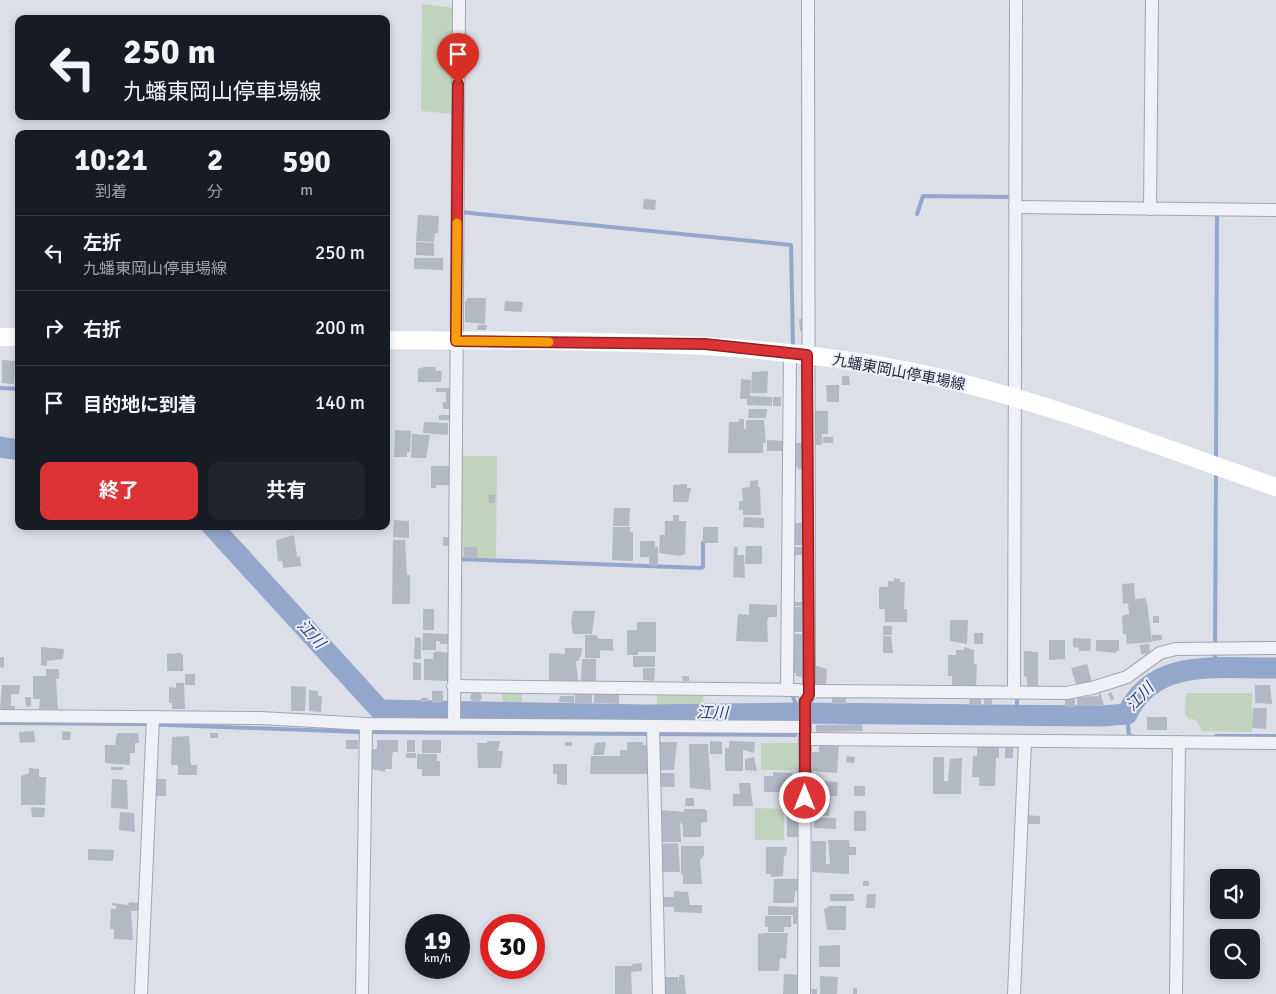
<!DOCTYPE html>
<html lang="ja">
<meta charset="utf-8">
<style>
:root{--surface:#171b24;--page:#20242c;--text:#f1f3f6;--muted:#9ea1a6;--line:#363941;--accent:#dc3336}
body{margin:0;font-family:Signika,"Noto Sans JP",sans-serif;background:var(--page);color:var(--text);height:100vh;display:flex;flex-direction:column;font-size:19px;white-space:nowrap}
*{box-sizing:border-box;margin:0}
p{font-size:16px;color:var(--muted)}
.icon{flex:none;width:28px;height:28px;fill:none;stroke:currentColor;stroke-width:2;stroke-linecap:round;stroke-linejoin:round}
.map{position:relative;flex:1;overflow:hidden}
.panel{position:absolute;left:15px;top:130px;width:375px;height:400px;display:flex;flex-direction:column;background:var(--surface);border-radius:10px;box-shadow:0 2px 8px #0003}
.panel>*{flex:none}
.hud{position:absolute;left:15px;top:15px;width:375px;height:105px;border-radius:10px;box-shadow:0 2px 8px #0003;background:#171b24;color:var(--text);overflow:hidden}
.fabs{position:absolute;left:1210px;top:869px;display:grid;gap:10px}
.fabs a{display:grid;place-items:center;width:50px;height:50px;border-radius:10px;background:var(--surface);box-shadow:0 2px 8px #0003;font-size:25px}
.speed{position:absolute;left:405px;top:914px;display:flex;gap:10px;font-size:25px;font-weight:700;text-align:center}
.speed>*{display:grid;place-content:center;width:65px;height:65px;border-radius:50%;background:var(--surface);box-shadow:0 2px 8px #0003;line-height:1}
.speed small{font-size:12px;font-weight:400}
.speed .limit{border:8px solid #d22;background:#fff;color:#111}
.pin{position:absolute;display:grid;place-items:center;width:42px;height:42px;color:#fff;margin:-51px -21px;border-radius:50% 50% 50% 0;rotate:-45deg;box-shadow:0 0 5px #0007}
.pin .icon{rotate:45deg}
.me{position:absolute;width:55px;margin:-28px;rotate:0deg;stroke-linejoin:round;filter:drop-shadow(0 0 4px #0008)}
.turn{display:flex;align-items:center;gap:18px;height:105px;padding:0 25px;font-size:22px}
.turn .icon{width:65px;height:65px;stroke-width:2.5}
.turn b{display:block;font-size:35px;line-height:42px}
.eta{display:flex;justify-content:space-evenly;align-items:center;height:85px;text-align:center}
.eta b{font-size:30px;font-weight:700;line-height:35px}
.button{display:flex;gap:10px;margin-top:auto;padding:10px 25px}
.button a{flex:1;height:58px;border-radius:10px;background:var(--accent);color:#fff;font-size:20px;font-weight:700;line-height:58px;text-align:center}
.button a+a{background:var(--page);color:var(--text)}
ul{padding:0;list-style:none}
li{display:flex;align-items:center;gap:15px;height:75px;padding:0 25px;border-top:1px solid var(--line)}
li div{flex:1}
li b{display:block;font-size:19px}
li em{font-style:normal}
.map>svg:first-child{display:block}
</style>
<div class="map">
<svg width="1276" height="994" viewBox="0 0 1276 994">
<rect width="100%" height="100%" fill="#dcdfe8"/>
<!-- green -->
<g fill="#bfd3bd">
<polygon points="422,4 455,8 454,114 421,111"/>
<polygon points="461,456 497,456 496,558 460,557"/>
<polygon points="502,693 522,693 522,703 503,703"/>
<polygon points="1186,693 1252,693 1252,732 1202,731 1196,720 1188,719 1185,714"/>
<polygon points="657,695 703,696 703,706 657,705"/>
<polygon points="761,743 801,743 800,770 761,770"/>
<polygon points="755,808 784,809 784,840 755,840"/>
</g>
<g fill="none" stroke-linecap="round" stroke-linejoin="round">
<!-- stream -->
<g stroke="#93a7cc" stroke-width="4">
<polyline points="460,212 791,245 793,345"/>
<polyline points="917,214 923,196 1011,197"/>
<polyline points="0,388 19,389"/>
<polyline points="1216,460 1217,213"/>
<polyline points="458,559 700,568 703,567 703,543"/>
<polyline points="1215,643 1216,474"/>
<polyline points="1215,669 1215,655"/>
<polyline points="792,694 799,713"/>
<polyline points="1127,714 1129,736 1132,736"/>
<polyline points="1017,716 1017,697"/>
<polyline points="0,723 142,724 360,732 795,735"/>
<polyline points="1216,736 1276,736"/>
</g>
<!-- river -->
<g stroke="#93a7cc" stroke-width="21">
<polyline points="0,447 19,450"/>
<path d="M212 526 380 710 647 715 803 713 1102 716 1127 714C1154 656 1222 669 1276 668"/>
</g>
</g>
<!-- building -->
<g fill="#b3b8c5">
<polygon points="644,199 656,200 655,210 643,209"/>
<polygon points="418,215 439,216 438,233 435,233 434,242 416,241"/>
<polygon points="416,242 434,243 434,256 416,255"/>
<polygon points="414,258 443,258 443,270 414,269"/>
<polygon points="467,298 486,298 485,324 465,322 465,301 467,301"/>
<polygon points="505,301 523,302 522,312 504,311"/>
<polygon points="799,319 802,319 802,331 800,331"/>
<polygon points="478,325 487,325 486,330 477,330"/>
<polygon points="2,360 15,361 14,384 2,383"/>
<polygon points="424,367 435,367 436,371 442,371 441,382 418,382 418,369"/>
<polygon points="768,371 767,393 751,393 752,372"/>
<polygon points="842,376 849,376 850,385 842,385"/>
<polygon points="741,379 751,380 750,396 772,397 772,406 747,405 747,399 740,399"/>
<polygon points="826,385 839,385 839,402 827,402"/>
<polygon points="436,388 450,388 450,409 443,409 443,402 446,402 446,392 436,392"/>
<rect x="773" y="397" width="8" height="9"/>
<polygon points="749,409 767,409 766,418 748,418"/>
<polygon points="812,411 828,411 828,434 822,434 822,445 812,445"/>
<rect x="439" y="415" width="11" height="5"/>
<polygon points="739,419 744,419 744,429 746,429 746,420 764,420 766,443 763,443 763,453 728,453 729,422 739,422"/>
<polygon points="424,422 448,423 448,435 423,433"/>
<polygon points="395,430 411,431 410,452 407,452 407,457 394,457"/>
<polygon points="412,434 430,435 426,458 411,458"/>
<rect x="823" y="437" width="10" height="6"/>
<polygon points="767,440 784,441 784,451 767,451"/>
<polygon points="795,443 806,443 806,469 798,469 796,465"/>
<polygon points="431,466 449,466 449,485 436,485 436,488 431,488"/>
<polygon points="758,480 758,487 760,487 761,515 743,515 743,510 739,510 739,501 743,501 742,488 750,487 750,481"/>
<polygon points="687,484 687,488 691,488 688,502 673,502 673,485"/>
<polygon points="488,495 495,495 495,503 489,503"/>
<polygon points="614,508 630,508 629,526 613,526"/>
<polygon points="673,515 679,515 679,521 686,521 685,554 680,556 659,553 660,535 665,535 665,521 673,521"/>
<polygon points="744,517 764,518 764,528 743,527"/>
<polygon points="394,520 409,521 409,538 393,537"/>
<polygon points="795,523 802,523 802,545 794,545"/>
<rect x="277" y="526" width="16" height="2"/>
<polygon points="613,527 630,527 630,532 633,532 633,561 612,560"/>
<rect x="703" y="527" width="15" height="16"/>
<polygon points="294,535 297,557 300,556 301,566 283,568 282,561 278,561 276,540"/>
<polygon points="443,537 449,537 450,546 443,546"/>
<polygon points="393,540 405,540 407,575 410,575 410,604 392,604"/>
<polygon points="640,541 655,541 655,547 658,547 658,566 649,565 649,557 640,557"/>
<polygon points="746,546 762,546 762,564 745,564"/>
<polygon points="464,547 477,547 477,558 464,557"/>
<polygon points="734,547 738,547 737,555 744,555 745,578 733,577"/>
<polygon points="794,547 802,547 802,555 793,555"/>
<polygon points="894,578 900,579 900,582 905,582 904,609 907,609 907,622 885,622 885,609 879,609 879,587 888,587 888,581 894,581"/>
<polygon points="1134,583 1135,599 1145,598 1147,603 1152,642 1127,644 1126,634 1123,634 1122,616 1129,614 1128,603 1123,604 1122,584"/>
<rect x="794" y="602" width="9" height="4"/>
<polygon points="749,604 777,605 777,617 769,617 767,621 768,642 736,641 738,614 749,615"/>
<polygon points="794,607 803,607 803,632 793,632"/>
<rect x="423" y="609" width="11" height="21"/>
<polygon points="573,611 595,611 592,634 573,634 571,623"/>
<rect x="1153" y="616" width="6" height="7"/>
<polygon points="950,620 968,620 967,644 950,641"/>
<polygon points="637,622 656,622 656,652 638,652 638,655 627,655 627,630 637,630"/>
<rect x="883" y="626" width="9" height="9"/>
<polygon points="423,633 448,634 448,644 440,644 440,641 436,641 436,650 422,650"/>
<rect x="974" y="633" width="9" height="11"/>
<polygon points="793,634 804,634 803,677 796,676 796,673 793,673"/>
<polygon points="585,635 596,635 599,639 613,639 613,651 600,650 600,658 585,658"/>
<polygon points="1152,635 1162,635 1162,640 1152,641"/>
<polygon points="883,636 891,636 893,653 883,653"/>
<polygon points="415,637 421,638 421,659 414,659"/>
<polygon points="1073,638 1091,639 1090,651 1079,651 1079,648 1073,647"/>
<polygon points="1049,640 1065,640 1065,659 1049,660"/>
<polygon points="1096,640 1119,640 1119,651 1116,651 1116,653 1096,651"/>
<polygon points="1149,644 1150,653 1141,654 1140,645"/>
<polygon points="41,647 64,649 63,659 47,661 47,666 41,665"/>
<polygon points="964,647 974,650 974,664 977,664 976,687 952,687 952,676 948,676 948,655 956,655 956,650 964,650"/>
<polygon points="565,648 582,648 581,657 579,657 579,661 576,661 578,681 549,680 549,653 565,654"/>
<polygon points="437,651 448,653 448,681 424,680 424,659 433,659 433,653"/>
<polygon points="1024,651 1038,652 1038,686 1027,686 1027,677 1024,676"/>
<polygon points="180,653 183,655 183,671 167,671 167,654"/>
<rect x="633" y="656" width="22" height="11"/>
<polygon points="0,657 4,657 4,668 0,667"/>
<polygon points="582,659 596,659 596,682 581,682"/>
<polygon points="413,662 421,663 421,680 413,680"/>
<polygon points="1087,664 1092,683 1077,687 1071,668"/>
<polygon points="814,665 827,669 826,685 813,684"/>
<polygon points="643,668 655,668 654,681 643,680"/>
<polygon points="46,669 59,669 59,679 56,679 58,710 39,709 40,699 33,699 33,676 46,676"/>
<rect x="185" y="674" width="10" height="11"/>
<polygon points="682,676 689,676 689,681 683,681"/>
<polygon points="176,683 184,683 185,709 172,709 172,703 169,703 169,687 176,688"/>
<polygon points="2,685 20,685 19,694 11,694 11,706 15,706 15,710 0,710"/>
<polygon points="1255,685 1270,685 1272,704 1255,703"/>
<polygon points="291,686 306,687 305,711 291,711"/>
<polygon points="309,690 318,691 318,696 322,696 321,712 309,711"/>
<rect x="432" y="691" width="11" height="12"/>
<circle cx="476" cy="697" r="5.5"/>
<polygon points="1100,692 1104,705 1077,706 1077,697 1099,696"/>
<polygon points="1111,692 1114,699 1111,701 1108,694"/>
<rect x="575" y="694" width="17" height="9"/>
<polygon points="594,694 619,694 619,704 594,703"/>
<polygon points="560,696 574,696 574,703 559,702"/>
<polygon points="25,697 31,697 31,706 26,707"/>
<rect x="832" y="697" width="14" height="7"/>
<polygon points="970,697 981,697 981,705 969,705"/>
<rect x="984" y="697" width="8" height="8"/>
<rect x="421" y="698" width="7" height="4"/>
<rect x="1065" y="698" width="10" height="9"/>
<polygon points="1253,708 1267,708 1266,729 1252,728"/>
<rect x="1147" y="717" width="20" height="13"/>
<polygon points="862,724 863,731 816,732 816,725"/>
<polygon points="34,731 35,742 20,743 19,732"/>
<polygon points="62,731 71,732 70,740 62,740"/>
<polygon points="117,733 138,733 139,743 135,743 135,753 130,753 130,765 105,763 105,745 115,745"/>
<rect x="210" y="733" width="8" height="5"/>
<polygon points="189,736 191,765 197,765 197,775 178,775 178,765 171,765 172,737"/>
<rect x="346" y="740" width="12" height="9"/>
<polygon points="377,740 398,740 398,752 393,752 392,757 392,769 385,769 385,772 372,769 372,749 377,749"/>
<rect x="407" y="740" width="8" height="12"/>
<rect x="422" y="740" width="19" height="13"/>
<polygon points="487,741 500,741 498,751 503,751 501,768 478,768 477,743 487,743"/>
<polygon points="710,741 722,742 722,754 710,754"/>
<polygon points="729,741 755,742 754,753 743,750 743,771 725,771 725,748 729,748"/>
<rect x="565" y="742" width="7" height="4"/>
<polygon points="606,742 604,755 593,755 595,743"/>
<polygon points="627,742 643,742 643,745 649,745 649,774 590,774 591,756 620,756 620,750 627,750"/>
<polygon points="660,742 677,742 674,770 660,770"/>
<polygon points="689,744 708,744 711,790 690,788"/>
<polygon points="819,744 839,744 837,773 812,771 812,752 819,752"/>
<polygon points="977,744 999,745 999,758 996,758 995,786 979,786 979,777 972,777 973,756 977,756"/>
<rect x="1005" y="745" width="8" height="13"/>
<rect x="406" y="753" width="10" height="5"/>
<polygon points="417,754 437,754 437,761 440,761 440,776 422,776 422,769 417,769"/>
<polygon points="847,756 855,757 854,763 846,762"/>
<polygon points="754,757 757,771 745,770 745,759"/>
<polygon points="933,757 944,757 944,781 948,781 950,759 962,758 961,794 933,794"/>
<rect x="553" y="764" width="14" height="10"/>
<rect x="111" y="767" width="12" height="3"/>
<polygon points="29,768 39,769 39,777 46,777 45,805 21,805 21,776 29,773"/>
<polygon points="773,772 792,773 792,792 764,792 764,776 773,776"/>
<polygon points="661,773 674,773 675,787 661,787"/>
<polygon points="557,774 567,774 567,785 557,784"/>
<polygon points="112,779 127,780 128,809 111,808"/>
<rect x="154" y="779" width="12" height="17"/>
<polygon points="818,781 838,782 837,796 812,796 812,782"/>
<polygon points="739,783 750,783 753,806 733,806 733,794 740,794"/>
<rect x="854" y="786" width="11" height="10"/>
<polygon points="813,797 831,797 829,816 813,816"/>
<polygon points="686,798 694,798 694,806 685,806"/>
<polygon points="31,807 45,808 44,817 32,817"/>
<rect x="787" y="808" width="12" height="29"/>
<polygon points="684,809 705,809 707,811 707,822 701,823 701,837 683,837 683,826 680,822 681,842 659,842 658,821 662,821 662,810 684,812"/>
<rect x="854" y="811" width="12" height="20"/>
<polygon points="120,812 134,813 135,832 119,830"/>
<polygon points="1026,815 1040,816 1040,824 1026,824"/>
<polygon points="814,817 836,818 836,829 814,828"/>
<polygon points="828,840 849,840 850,847 856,847 856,855 849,855 849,874 812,872 812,841 826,841 826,864 830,864"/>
<polygon points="678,843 680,872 659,872 659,844"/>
<polygon points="681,846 704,846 704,855 700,860 702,884 683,884 683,874 681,874"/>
<polygon points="766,847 787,847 786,856 784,856 783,876 771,877 771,874 766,874"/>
<polygon points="88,849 114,850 113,861 88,860"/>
<polygon points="774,879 799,879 799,891 795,891 794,903 773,903"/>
<rect x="863" y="881" width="6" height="5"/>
<polygon points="674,891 688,892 690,905 702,905 702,913 674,912 674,907 663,907 663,897 674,897"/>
<rect x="830" y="894" width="24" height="7"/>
<polygon points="867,894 876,894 875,908 866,908"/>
<polygon points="129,902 139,903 138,911 131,911 133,940 114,939 114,929 110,929 111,909 116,909 116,906 112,905 112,903 128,905"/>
<polygon points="768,906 797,907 797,924 793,924 793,915 768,915"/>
<polygon points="828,906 846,906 846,930 827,930 824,909 828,908"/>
<polygon points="765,916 791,916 791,927 784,927 784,932 768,932 768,927 765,927"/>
<polygon points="765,933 788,933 786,959 780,958 779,971 758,971 758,934"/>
<polygon points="840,945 840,967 819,967 819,946"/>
<polygon points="642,963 642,971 631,972 632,994 615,994 615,966 632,966 632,964"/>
<polygon points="784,974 799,975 798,994 783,994"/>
<polygon points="679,975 684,975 686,994 664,994 664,977 678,977 679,984"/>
<polygon points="820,976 838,977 837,994 820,994"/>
<rect x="853" y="988" width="4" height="6"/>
<polygon points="811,989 817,989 817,994 812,994"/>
</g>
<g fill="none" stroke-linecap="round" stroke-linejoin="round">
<defs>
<g id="minor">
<polyline points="1015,207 1276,210"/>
<polyline points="1150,209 1152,0"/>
<polyline points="453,686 799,690 809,695 808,0"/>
<polyline points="787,690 790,353"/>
<polyline points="1014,692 1016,0"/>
<polyline points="0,716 261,718 366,724 805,727"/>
<polyline points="454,724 459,0"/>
<polyline points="653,726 659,994"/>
<polyline points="806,739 1276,743"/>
<polyline points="141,994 153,717"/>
<polyline points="362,994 366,724"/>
<polyline points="804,994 805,701 809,695 816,691 1066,693 1092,688 1127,677 1160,653 1176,649 1276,648"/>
<polyline points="1014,994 1025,741"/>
<polyline points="1176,994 1179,742"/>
</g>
</defs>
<!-- minor casing -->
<use href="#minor" stroke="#a1a5b2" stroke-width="14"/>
<!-- minor -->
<use href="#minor" stroke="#f0f1f6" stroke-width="12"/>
<!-- secondary -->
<g stroke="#fff" stroke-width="18">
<polyline points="0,337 19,337"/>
<path d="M386 340C572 342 759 336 941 378 1056 405 1166 449 1276 487"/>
</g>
</g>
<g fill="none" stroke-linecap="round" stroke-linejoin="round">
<defs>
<polyline id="route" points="458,84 456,341 705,344 807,355 809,695 805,701 805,798"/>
</defs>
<!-- route casing -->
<use href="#route" stroke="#8f2123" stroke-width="12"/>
<!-- route -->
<use href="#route" stroke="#dc3336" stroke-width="9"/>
<!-- slow -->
<polyline stroke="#f59e0b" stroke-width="9" points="457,223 456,341 549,342"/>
</g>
<g text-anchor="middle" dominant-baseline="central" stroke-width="4" stroke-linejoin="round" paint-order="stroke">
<!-- street labels -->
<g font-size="15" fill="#252b40" stroke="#eceff6">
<text transform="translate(899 372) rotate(11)">九蟠東岡山停車場線</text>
</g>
<!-- water labels -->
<g font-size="16" font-style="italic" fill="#2b4378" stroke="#eceff6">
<text transform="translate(311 634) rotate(47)">江川</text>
<text transform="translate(1140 697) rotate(-46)">江川</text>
<text transform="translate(712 713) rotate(1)">江川</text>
</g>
</g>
</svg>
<div class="fabs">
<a><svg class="icon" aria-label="sound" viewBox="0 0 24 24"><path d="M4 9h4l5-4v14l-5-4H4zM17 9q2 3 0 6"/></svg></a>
<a><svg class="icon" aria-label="search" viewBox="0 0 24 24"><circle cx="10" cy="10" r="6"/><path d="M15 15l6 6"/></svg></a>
</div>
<div class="speed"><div>19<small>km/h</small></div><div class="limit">30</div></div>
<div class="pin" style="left:458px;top:84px;background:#d93025"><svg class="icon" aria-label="arrive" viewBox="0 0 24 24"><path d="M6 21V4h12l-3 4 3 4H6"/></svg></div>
<svg class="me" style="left:805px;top:798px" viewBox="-20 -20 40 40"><circle r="17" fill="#dc3336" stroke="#fff" stroke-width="3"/><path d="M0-11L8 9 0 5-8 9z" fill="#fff"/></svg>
<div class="hud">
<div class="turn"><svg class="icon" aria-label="left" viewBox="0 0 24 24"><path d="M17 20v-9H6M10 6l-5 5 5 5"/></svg><div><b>250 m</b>九蟠東岡山停車場線</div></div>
</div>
<section class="panel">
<div class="eta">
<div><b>10:21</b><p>到着</p></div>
<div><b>2</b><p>分</p></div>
<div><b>590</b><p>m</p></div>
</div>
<ul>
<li><svg class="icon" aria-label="left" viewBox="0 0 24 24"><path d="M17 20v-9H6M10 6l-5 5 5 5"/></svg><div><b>左折</b><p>九蟠東岡山停車場線</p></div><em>250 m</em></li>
<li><svg class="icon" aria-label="right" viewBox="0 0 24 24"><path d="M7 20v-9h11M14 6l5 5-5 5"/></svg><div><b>右折</b></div><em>200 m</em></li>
<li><svg class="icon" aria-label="arrive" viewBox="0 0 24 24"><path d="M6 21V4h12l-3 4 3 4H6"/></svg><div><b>目的地に到着</b></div><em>140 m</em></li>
</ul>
<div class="button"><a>終了</a><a>共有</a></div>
</section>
</div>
